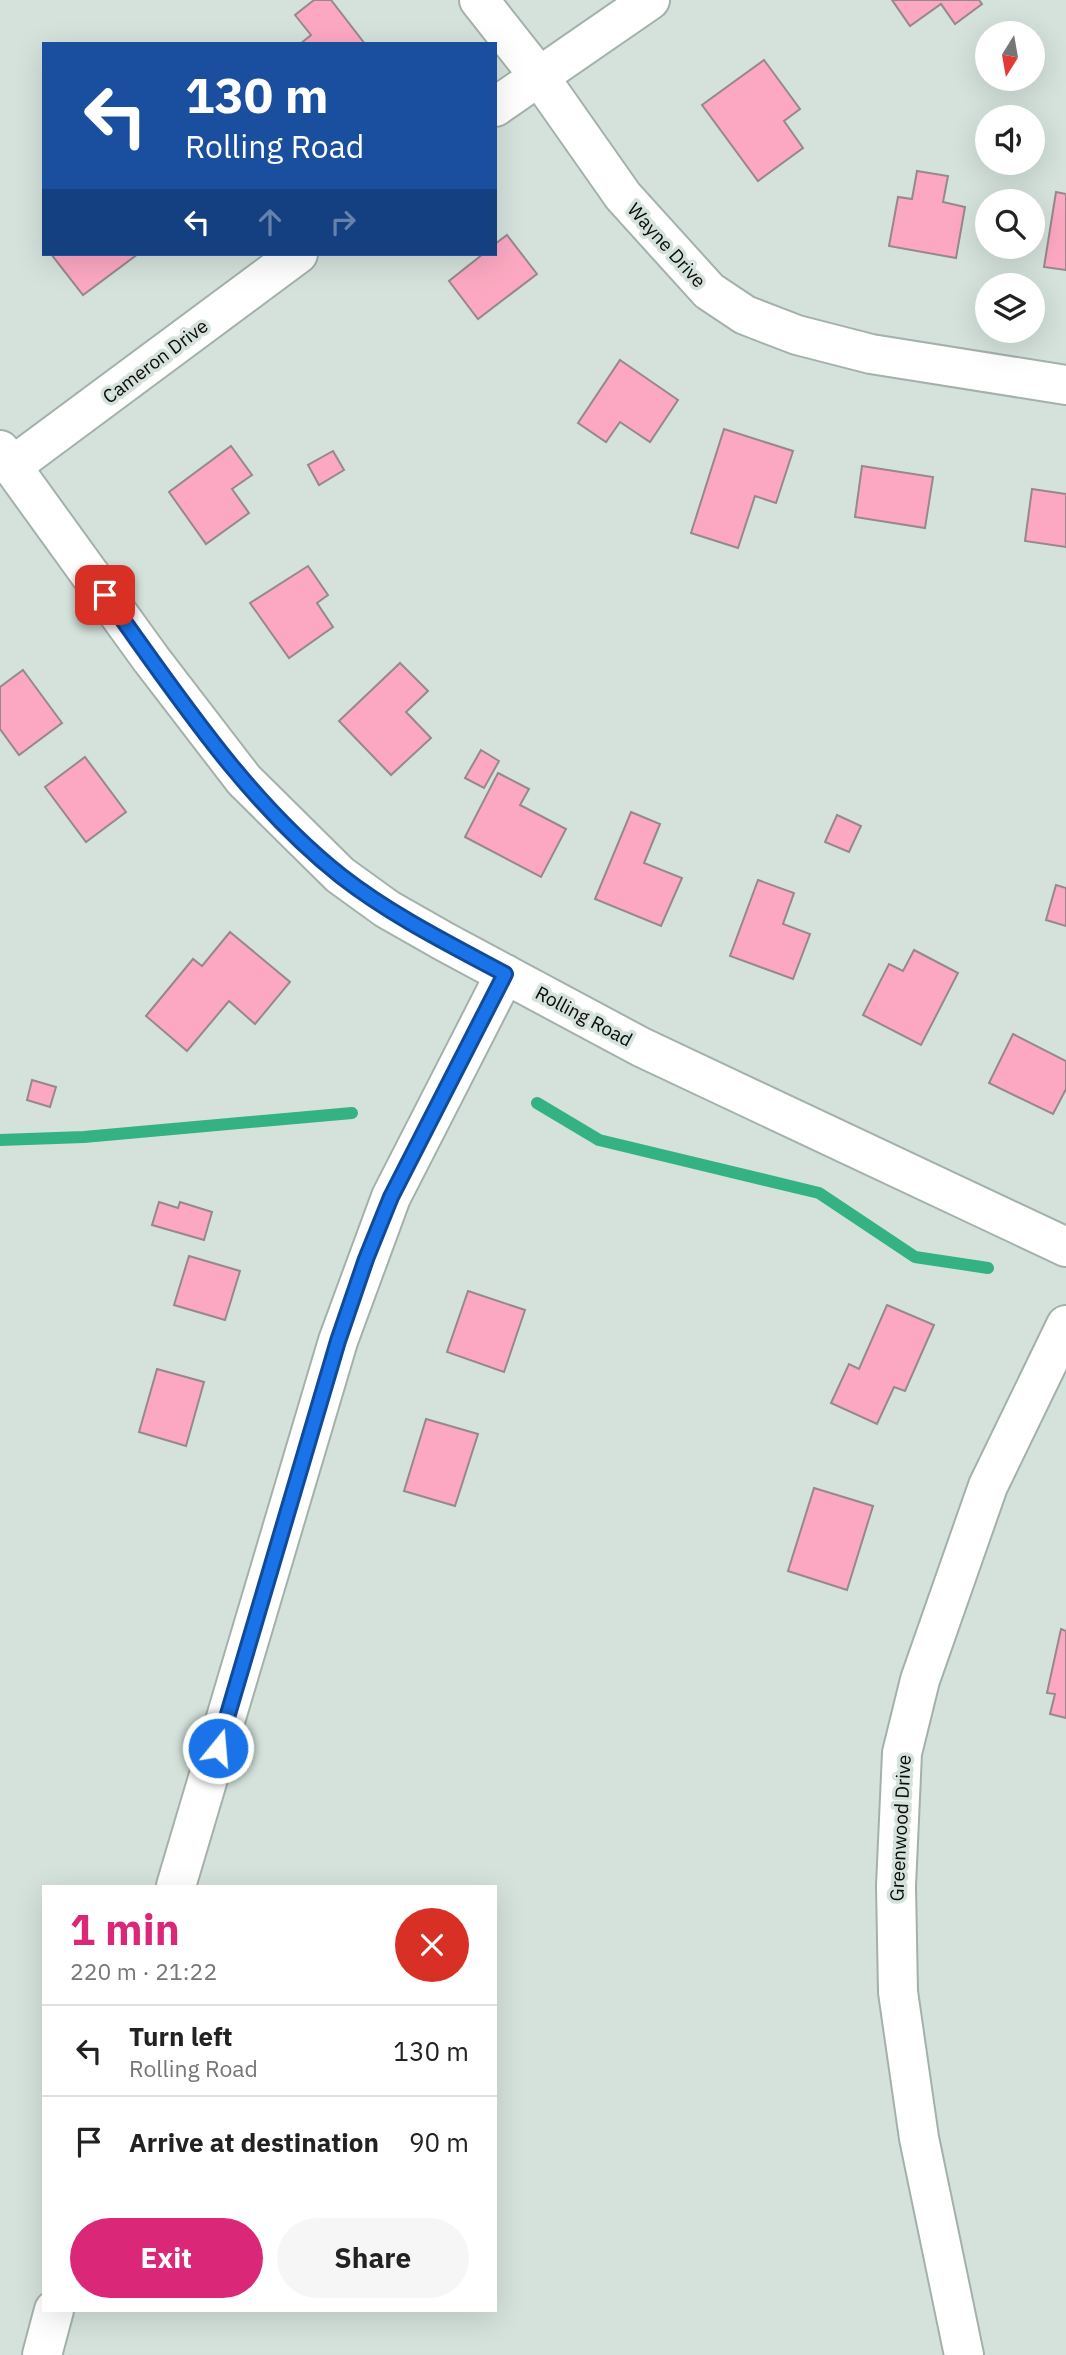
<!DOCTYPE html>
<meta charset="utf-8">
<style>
:root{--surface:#fff;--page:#f6f6f6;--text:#222;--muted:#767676;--line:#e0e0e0;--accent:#db2777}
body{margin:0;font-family:"IBM Plex Sans",sans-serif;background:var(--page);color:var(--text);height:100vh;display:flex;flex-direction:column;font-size:26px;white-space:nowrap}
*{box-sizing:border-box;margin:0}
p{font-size:23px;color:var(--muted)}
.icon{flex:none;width:38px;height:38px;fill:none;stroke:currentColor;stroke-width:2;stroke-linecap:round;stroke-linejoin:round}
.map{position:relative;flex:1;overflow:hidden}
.panel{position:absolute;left:42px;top:1885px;width:455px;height:427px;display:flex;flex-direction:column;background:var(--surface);border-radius:0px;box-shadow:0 7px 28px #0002}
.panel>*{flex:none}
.top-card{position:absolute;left:42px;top:42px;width:455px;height:214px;border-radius:0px;box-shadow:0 7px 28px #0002;background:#1a4fa0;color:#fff;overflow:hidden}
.needle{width:46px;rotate:191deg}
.tools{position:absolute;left:975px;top:21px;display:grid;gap:14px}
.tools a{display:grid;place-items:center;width:70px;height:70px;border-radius:50%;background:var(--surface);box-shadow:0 7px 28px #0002;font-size:35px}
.pin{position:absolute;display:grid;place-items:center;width:60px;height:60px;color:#fff;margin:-30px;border-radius:14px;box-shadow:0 4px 10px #0006}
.me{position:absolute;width:77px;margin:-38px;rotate:17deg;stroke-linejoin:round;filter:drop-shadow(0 0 5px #0008)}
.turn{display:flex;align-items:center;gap:24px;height:147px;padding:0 28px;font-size:32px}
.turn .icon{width:91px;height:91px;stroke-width:2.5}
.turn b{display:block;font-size:49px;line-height:60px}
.lanes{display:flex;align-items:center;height:66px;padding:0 28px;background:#0003;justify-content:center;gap:35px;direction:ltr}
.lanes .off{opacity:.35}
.round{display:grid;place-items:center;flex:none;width:74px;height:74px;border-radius:37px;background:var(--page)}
.head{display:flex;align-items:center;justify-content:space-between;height:119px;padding:0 28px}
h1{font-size:42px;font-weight:700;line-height:52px;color:var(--accent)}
.button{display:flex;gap:14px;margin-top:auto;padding:14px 28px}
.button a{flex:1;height:80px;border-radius:42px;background:var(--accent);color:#fff;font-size:28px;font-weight:700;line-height:80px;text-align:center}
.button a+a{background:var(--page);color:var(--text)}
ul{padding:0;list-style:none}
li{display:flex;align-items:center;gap:21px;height:91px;padding:0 28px;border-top:2px solid var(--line)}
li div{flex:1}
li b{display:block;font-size:26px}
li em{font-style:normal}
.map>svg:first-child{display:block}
</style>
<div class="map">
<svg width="1066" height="2355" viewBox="0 0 1066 2355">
<rect width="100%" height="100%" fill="#d4e2db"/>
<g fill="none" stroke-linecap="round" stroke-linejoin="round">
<!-- stream -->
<g stroke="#35b283" stroke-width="12">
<polyline points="537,1103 599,1140 819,1193 915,1257 988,1268"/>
<polyline points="0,1140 84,1137 352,1113"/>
</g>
</g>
<!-- building -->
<g fill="#fca8c2" stroke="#96888c" stroke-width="2">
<polygon points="314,0 331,0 365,44 300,44 311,35 295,15"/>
<polygon points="892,0 979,0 982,4 955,24 941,4 910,26"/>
<polygon points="764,60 800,109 784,121 803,148 758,181 702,105"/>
<polygon points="917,171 948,176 943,202 965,207 956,258 889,246 898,197 912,199"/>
<polygon points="1056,192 1066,194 1066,270 1044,267"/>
<polygon points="507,235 537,274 478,319 449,281 483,254 495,254 495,244"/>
<polygon points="51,254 138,254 83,295"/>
<polygon points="620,360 678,400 650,442 620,422 606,442 578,423"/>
<polygon points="724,429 793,451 776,503 755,496 738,548 691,533"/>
<polygon points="231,446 252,475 232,489 249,513 206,544 169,492"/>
<polygon points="333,451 344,470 319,485 308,465"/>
<polygon points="862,466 933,477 925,528 855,517"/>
<polygon points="1032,489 1066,494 1066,547 1025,541"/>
<polygon points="308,566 328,595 317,603 333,627 289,658 250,603"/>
<polygon points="400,663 428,691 406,712 431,738 391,775 339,721"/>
<polygon points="23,670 62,723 19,755 0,729 0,687"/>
<polygon points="481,750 499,761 484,788 465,778"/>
<polygon points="85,757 126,812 86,842 45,787"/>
<polygon points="498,773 529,789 520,805 566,829 541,877 465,837"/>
<polygon points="631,812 660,824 644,863 682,878 661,926 595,899"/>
<polygon points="837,815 861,826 849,852 825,842"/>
<polygon points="758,880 794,893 783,924 810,934 793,979 730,956"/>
<polygon points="1056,885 1066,888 1066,926 1046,920"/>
<polygon points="230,932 290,982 255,1024 229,1001 187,1051 146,1016 193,959 202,966"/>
<polygon points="914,950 958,973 921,1045 863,1015 889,964 903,971"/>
<polygon points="1013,1034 1066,1061 1066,1089 1053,1114 989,1083"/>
<polygon points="32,1080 56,1087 50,1107 27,1100"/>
<polygon points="159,1202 178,1208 180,1202 212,1212 204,1240 152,1225"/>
<polygon points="189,1256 240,1271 225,1320 174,1305"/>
<polygon points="468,1291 525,1310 504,1372 447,1352"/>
<polygon points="887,1305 934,1325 905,1391 894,1387 877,1424 831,1403 849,1364 859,1369"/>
<polygon points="157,1369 204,1382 186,1446 139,1432"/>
<polygon points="426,1419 478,1434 455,1506 404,1491"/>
<polygon points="814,1488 873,1506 847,1590 788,1571"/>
<polygon points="1061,1629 1066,1631 1066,1718 1050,1714 1055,1694 1047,1693"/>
</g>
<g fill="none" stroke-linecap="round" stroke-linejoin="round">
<defs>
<g id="minor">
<polyline points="479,0 538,75 623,196 709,291 745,315 797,335 871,354 1066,385"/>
<polyline points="495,107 650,0"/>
<polyline points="0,450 151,659 244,780 340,875 387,909 445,942 641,1047 1066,1247"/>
<polyline points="11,467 298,254"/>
<polyline points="176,1886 338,1341 391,1197 505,974"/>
<polyline points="42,2355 54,2310"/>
<polyline points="964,2355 919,2138 898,1992 896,1886 902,1753 920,1680 988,1486 1066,1325"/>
</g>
</defs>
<!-- minor casing -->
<use href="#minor" stroke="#a4b1ab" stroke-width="42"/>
<!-- minor -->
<use href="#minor" stroke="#fff" stroke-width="38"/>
</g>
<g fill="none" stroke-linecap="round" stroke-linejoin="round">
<defs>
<path id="route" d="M105 595C176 693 245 800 341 876 391 915 449 944 505 974L391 1197 366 1259 338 1341 218 1748"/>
</defs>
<!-- route casing -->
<use href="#route" stroke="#114b97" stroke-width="18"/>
<!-- route -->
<use href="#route" stroke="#1a73e8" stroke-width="12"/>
</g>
<g text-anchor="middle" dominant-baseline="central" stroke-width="7" stroke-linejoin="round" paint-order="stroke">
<!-- street labels -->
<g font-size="19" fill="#080c0a" stroke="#d4e2db">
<text transform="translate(667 245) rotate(48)">Wayne Drive</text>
<text transform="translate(155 361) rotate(-37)">Cameron Drive</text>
<text transform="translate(584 1016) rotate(28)">Rolling Road</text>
<text transform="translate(900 1828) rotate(-87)">Greenwood Drive</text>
</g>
</g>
</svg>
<div class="tools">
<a><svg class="needle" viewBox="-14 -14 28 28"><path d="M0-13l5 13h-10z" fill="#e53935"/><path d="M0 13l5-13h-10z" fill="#767676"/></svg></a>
<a><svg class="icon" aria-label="sound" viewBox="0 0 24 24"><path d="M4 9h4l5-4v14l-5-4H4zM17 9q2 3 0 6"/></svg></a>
<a><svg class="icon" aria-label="search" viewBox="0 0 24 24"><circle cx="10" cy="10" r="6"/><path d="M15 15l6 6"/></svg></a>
<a><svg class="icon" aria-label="layers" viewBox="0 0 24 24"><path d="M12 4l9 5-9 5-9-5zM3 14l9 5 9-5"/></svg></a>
</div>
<div class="pin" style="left:105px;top:595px;background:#d93025"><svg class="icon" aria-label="arrive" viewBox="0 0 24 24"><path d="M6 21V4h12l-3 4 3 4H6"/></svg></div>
<svg class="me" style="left:218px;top:1748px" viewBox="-20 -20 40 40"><circle r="17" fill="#1a73e8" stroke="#fff" stroke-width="3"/><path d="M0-11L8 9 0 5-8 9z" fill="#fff"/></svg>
<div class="top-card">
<div class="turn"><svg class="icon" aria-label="left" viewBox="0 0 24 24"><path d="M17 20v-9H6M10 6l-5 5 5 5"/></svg><div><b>130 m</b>Rolling Road</div></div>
<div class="lanes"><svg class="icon" aria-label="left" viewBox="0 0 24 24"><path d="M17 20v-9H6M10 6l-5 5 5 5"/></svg><svg class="icon off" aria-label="ahead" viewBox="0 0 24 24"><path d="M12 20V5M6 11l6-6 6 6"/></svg><svg class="icon off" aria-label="right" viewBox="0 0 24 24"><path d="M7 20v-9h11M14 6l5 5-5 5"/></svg></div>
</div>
<section class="panel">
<div class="head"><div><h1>1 min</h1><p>220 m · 21:22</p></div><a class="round" style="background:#d93025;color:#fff"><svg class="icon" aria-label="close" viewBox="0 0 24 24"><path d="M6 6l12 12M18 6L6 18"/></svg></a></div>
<ul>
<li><svg class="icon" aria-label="left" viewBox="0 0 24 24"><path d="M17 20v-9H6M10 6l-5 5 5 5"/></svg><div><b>Turn left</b><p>Rolling Road</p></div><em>130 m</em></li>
<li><svg class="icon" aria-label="arrive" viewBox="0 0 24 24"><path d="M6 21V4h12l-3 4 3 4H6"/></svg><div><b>Arrive at destination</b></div><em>90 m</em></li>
</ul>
<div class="button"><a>Exit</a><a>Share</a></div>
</section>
</div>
